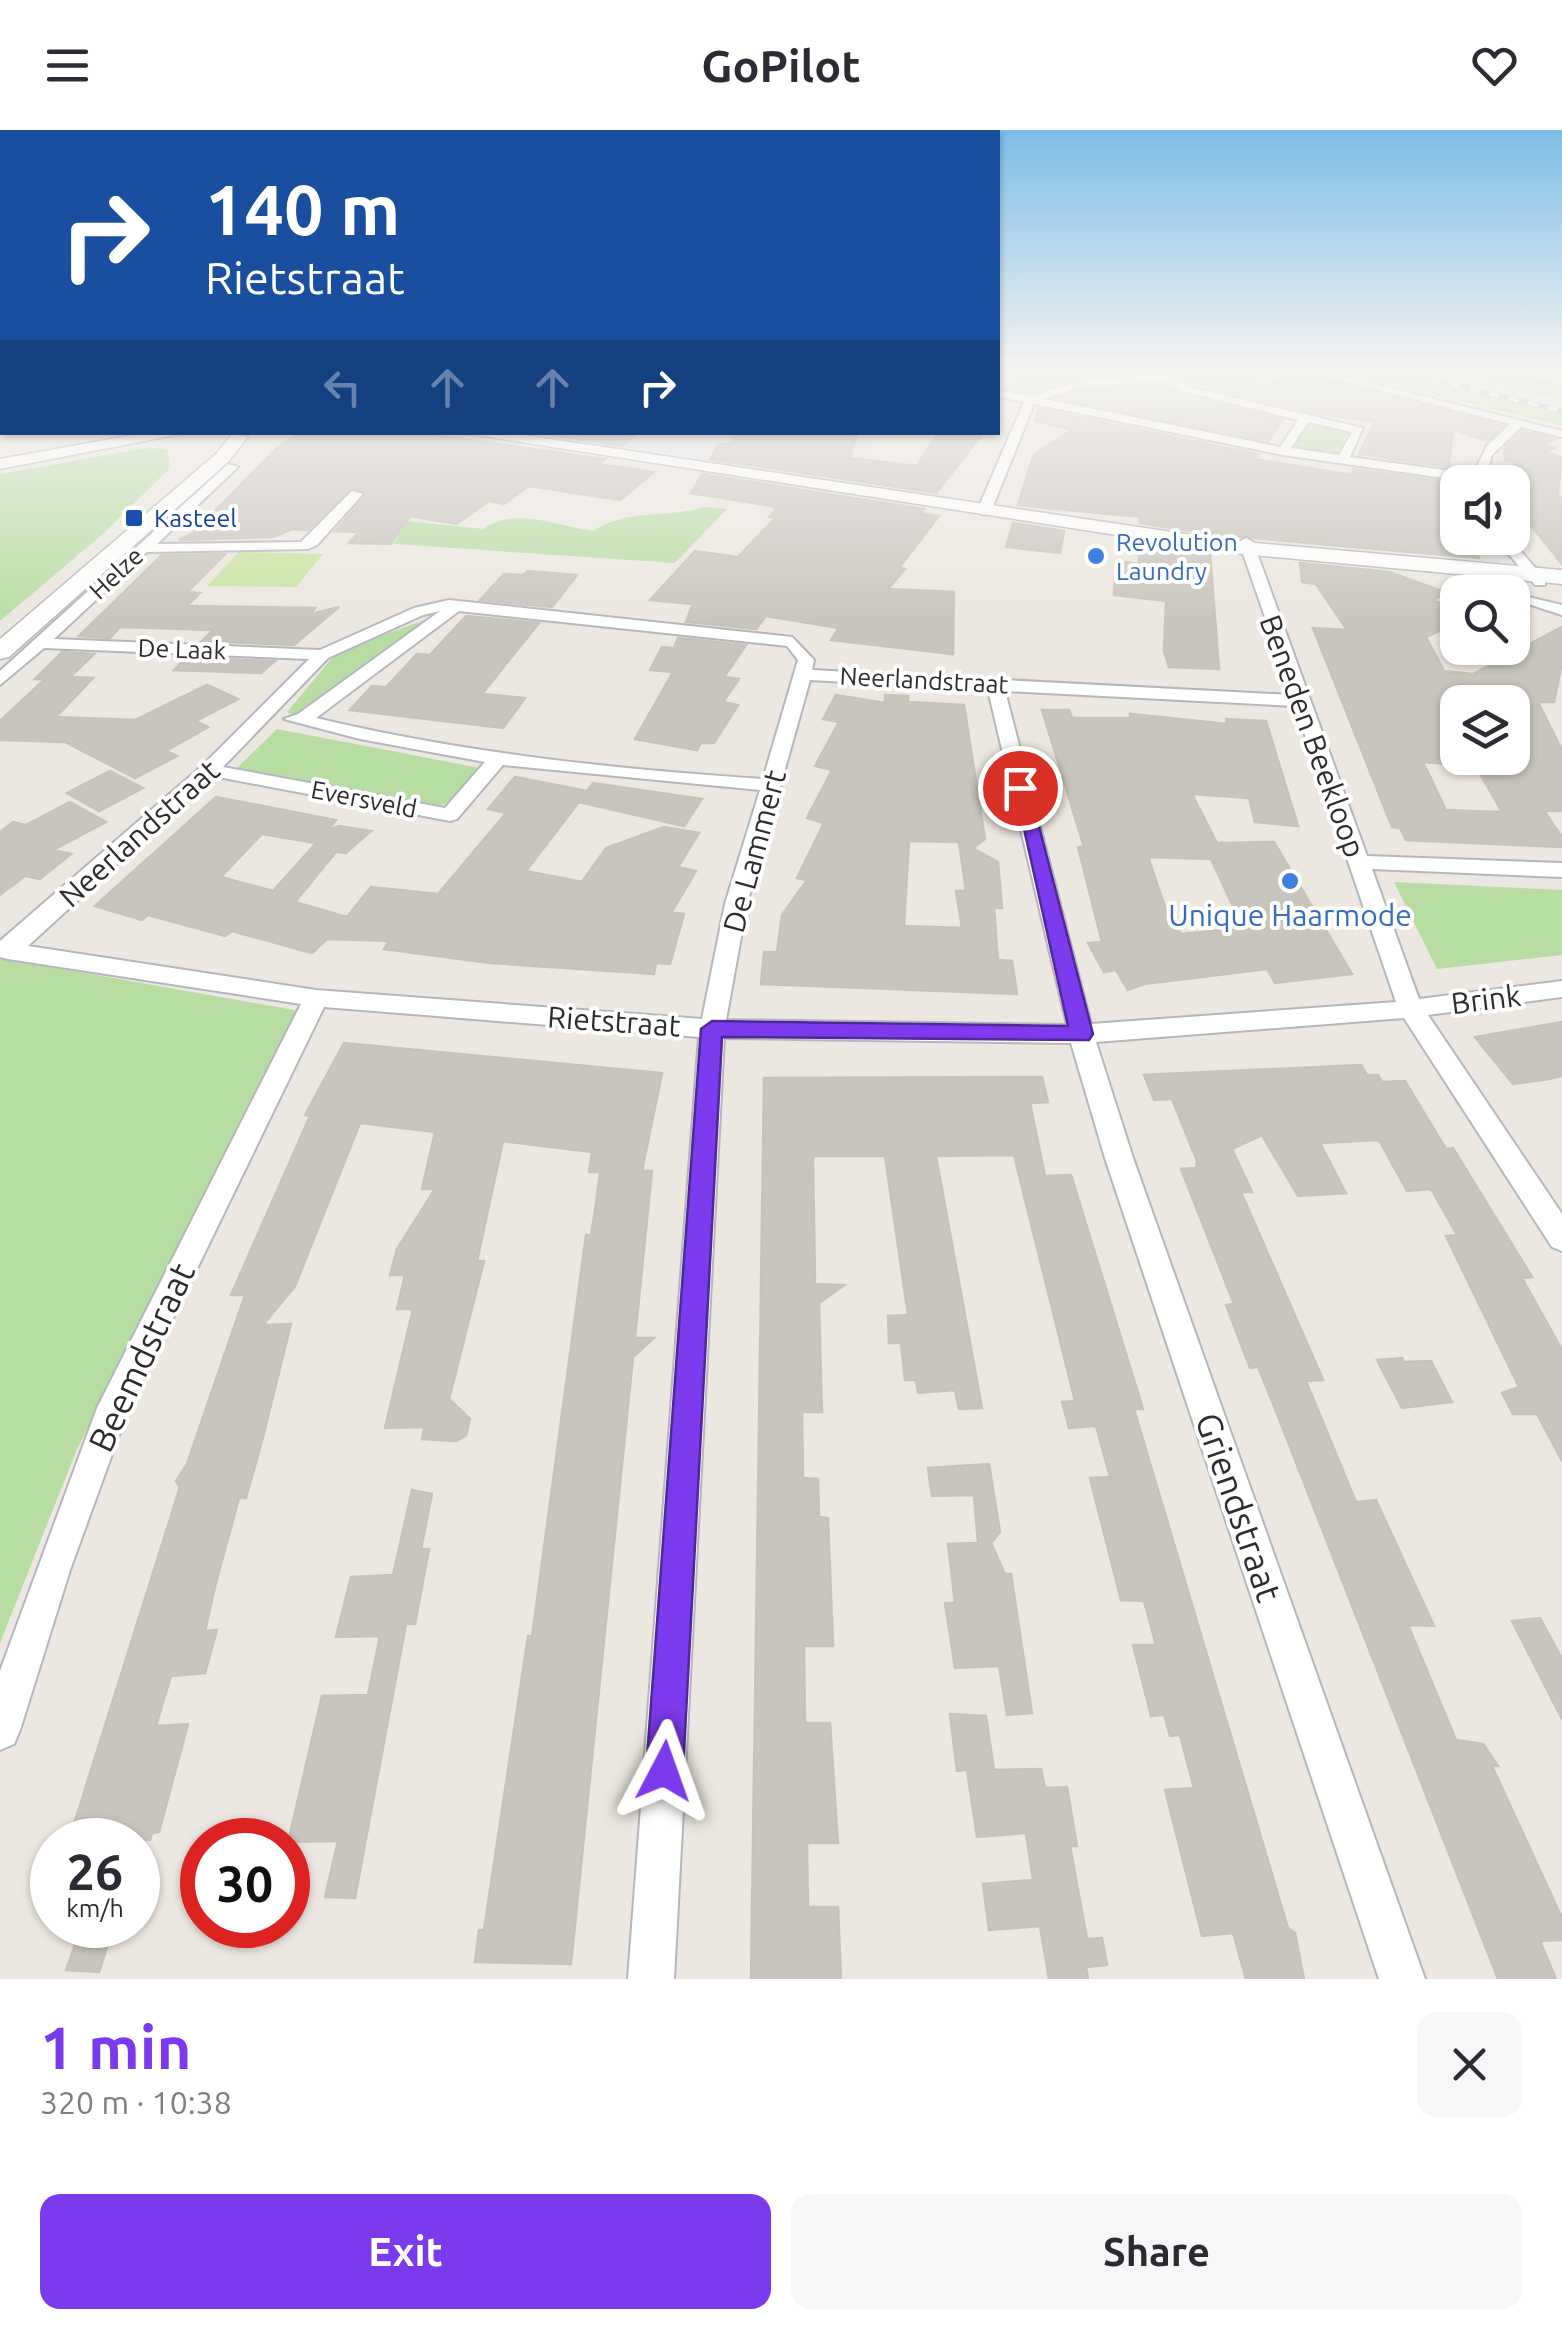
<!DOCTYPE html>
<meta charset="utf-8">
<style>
:root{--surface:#fff;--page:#f7f7f7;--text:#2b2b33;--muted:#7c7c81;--accent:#7c3aed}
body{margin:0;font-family:Ubuntu,sans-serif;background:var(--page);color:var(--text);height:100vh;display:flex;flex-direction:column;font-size:38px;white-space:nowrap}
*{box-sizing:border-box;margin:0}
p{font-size:32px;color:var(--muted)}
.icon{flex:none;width:55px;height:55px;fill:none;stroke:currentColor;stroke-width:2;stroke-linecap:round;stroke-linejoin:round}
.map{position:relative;height:1849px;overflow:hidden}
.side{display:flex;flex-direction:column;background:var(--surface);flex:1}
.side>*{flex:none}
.top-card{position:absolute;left:0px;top:0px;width:1000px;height:305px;box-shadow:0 2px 8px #0004;background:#1a4fa0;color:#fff;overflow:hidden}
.controls{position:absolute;left:1440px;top:335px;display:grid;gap:20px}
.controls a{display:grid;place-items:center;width:90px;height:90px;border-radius:20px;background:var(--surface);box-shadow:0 2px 8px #0004;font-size:50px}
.speed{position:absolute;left:30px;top:1688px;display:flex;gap:20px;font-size:50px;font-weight:700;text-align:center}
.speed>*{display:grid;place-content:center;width:130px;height:130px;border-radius:50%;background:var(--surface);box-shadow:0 2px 8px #0004;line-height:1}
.speed small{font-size:25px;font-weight:400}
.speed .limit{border:15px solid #d22;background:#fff;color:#111}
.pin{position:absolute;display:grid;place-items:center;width:85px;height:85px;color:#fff;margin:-42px;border:5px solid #fff;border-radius:50%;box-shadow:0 2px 10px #0007}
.me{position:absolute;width:110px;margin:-55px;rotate:4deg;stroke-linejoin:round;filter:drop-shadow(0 0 8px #0008)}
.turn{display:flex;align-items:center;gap:35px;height:210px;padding:0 40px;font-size:45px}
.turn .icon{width:130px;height:130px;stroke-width:2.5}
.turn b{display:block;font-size:70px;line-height:85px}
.lanes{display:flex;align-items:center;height:95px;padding:0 40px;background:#0003;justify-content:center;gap:50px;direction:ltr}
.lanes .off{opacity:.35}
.round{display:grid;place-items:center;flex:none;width:105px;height:105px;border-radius:20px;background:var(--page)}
.summary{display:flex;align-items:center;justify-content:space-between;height:170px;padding:0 40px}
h1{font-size:60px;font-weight:700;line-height:75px;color:var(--accent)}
.primary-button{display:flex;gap:20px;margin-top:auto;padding:20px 40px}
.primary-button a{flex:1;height:115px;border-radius:20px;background:var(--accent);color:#fff;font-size:40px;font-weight:700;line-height:115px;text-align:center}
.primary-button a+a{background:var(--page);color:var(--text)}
header{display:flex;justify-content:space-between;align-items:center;height:130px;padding:0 40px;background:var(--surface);font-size:45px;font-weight:700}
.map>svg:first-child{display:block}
</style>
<header><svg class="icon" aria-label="menu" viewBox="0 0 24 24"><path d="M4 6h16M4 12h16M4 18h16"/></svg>GoPilot<svg class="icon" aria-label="heart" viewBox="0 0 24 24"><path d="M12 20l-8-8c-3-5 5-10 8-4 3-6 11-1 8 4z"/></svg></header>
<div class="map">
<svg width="1562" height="1849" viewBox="0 0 1562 1849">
<rect width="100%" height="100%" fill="#ece7e0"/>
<!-- industrial -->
<polygon fill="#e2e0e6" points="508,303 884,303 858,339 849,338 840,349"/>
<!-- green -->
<g fill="#b7dda3">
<polygon points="1335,240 1388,240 1562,281 1562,296"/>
<polygon points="1443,240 1510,240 1507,243 1562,253 1562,270"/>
<polygon points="1306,295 1348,301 1336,327 1291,320"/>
<polygon points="146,318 167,319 170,338 104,403 0,491 0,344"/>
<path d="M704 377 727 379 675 433 394 414 407 391 483 399C514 376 558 396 593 401 629 378 666 389 704 377Z"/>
<polygon points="439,485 298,586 287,582 338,521"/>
<polygon points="277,599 480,638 450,673 440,675 236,639"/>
<polygon points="1394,752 1562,760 1562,825 1437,839"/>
<polygon points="0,828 300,881 77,1319 0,1513"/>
</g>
<!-- pitch -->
<polygon fill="#c7e39f" points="239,422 323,424 296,457 207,456"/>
<!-- building -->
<g fill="#c8c5be" stroke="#c8c3ba" stroke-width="2.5" fill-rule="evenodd">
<polygon points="1080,240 1159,240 1075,248 1032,263 1005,258 1023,250 1014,246"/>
<polygon points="1252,240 1252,259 1299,243 1503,296 1487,311 1453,299 1449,337 1359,324 1375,292 1310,282 1186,251"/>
<polygon points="1161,254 1180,265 1283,290 1268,311 1059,268 1078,262"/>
<polygon points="1039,279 1258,324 1254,329 1352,345 1353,339 1449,352 1448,370 1458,378 1458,408 1471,408 1479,428 1209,404 1140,393 1140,387 1018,375 1034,324 1072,300 1035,291"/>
<polygon points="1522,301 1556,309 1541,314 1555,318 1545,322 1561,327 1558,367 1562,368 1562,434 1512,372 1512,352 1502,352 1516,332 1505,330 1504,319"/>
<polygon points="302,302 414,302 605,329 598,334 654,342 620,370 529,356 504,374 489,371 456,394 410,386 391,414 349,413 359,402 335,401 367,364 353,357 308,400 292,399 273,407 179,410 192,404 277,318"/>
<polygon points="532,302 640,302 622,316"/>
<polygon points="736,302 858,302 850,328 917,336 938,302 984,302 936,363 710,329 719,314 730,314"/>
<polygon points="702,344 924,379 920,383 939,386 899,438 905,439 888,459 954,462 953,524 831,510 839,498 766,486 756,499 686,492 693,474 650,470 695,421 738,427 775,388 769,387 777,379 772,376 691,363"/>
<polygon points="1013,393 1064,401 1060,423 1006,417"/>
<polygon points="1139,412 1210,423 1219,539 1169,537 1164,521 1166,471 1114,465 1116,431 1139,434"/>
<polygon points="225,424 187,462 200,463 187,476 315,478 311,484 339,477 294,515 202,511 213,500 120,497 110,508 79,506 162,425"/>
<path d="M1300 433 1389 442 1448 463 1432 470 1458 480V492L1426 507 1444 541 1473 544 1562 497V533L1554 572H1538L1562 620V681H1544L1562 707V717L1406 710 1400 698 1392 697 1313 498 1347 500 1316 454 1302 452ZM1458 572H1515L1512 628H1471L1502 682 1446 680 1423 632 1458 635Z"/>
<polygon points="527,441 577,445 552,477 480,470 504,444 524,445"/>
<polygon points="466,486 539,493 482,564 525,568 503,598 350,580 372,556 386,557 417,524 430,525"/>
<polygon points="678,508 746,515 724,547 739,549 723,572 738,575 714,613 701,613 697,620 635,609 673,542 650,540 662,517 674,518"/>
<polygon points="62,522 94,524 70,547 93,548 56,587 135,590 207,555 238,569 196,591 208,597 166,621 177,626 135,648 65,612 0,610 0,591 45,549 35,549"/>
<polygon points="186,528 275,531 261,543 174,540"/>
<path d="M836 565 885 573V565L908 566V572L964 575 985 709 973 718 998 732 1002 778H994L998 830 1012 831 1017 864 761 854 764 822H777L782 785 807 750 797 748 824 693 807 688 832 640 815 636 839 592 823 589ZM909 711 959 712 966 761H956L962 798 904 796Z"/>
<path d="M1042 580H1069L1072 588H1130V584L1227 594 1226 589 1266 591 1298 696 1255 692 1249 668 1192 664 1217 713 1274 712 1352 844 1275 853 1267 839 1144 854 1128 860 1116 840 1104 842 1088 813 1102 812 1078 717H1084ZM1148 727 1211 729 1243 798 1181 804 1166 780Z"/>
<polygon points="110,641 143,658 99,681 67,663"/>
<path d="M515 647 587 661 593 653 702 669 684 696 579 672 526 741 582 752 606 718 664 697 699 703 678 737 696 741 671 783 684 784 670 834 656 833 654 844 490 833 384 819 389 811 327 809 312 823 232 801 225 806 148 785 142 790 95 776 216 667 336 690 328 700 339 696 371 701 346 723 336 722 295 772 347 787 371 757 438 764 506 683 488 679ZM262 704 316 713 273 761 221 747Z"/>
<polygon points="70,672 106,692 53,720 71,724 40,749 25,746 0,765 0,702 13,692 26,695"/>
<polygon points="1562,892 1562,946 1549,949 1513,954 1475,907"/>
<polygon points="344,913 662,943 642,1041 652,1041 635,1208 654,1208 633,1227 571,1834 475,1832 479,1800 484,1800 528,1506 532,1507 586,1105 591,1105 596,1074 600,1042 589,1042 592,1022 503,1011 477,1131 484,1131 449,1269 470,1289 466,1305 457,1311 422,1309 424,1297 385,1298 413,1179 397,1179 405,1145 390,1145 397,1119 435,1059 422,1059 435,1002 360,993 295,1156 263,1195 291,1194 262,1311 246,1368 239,1368 216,1453 205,1501 217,1500 205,1543 171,1546 156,1596 188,1594 159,1702 152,1703 150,1710 69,1710 180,1357 176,1351 187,1334 245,1165 231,1165 310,986 305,985"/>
<polygon points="1361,935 1367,945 1378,945 1382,952 1405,951 1446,1019 1453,1018 1532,1147 1522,1148 1562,1220 1562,1331 1537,1284 1513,1284 1502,1263 1519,1257 1446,1106 1457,1105 1431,1059 1407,1061 1379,1010 1320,1013 1346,1063 1298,1066 1262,1005 1232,1019 1252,1062 1241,1062 1321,1245 1323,1250 1306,1251 1356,1372 1376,1370 1434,1496 1408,1495 1456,1610 1483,1614 1498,1636 1492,1636 1562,1788 1562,1810 1540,1811 1556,1849 1498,1849 1272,1271 1258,1237 1250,1238 1226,1175 1234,1174 1181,1039 1196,1038 1197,1031 1172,969 1154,970 1144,945"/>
<polygon points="1042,947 1048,972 1030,973 1045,1046 1071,1045 1143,1279 1134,1279 1288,1798 1295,1803 1304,1849 1246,1849 1233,1803 1202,1806 1165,1660 1194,1658 1180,1605 1170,1606 1164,1585 1151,1586 1133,1515 1156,1515 1144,1471 1121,1470 1090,1348 1110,1347 1096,1296 1069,1298 1062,1272 1075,1271 1014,1025 936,1026 982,1278 959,1279 955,1260 918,1263 916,1250 905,1250 901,1213 889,1213 888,1186 908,1185 885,1026 813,1026 815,1154 844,1155 819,1173 822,1282 802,1282 803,1348 818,1349 819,1387 828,1388 833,1516 804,1516 805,1593 830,1593 838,1713 807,1713 808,1777 838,1777 841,1849 751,1849 764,948"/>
<polygon points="1402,1228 1404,1232 1431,1231 1452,1272 1402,1278 1377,1230"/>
<polygon points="989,1334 1000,1402 991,1413 1005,1444 1011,1444 1032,1583 1007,1585 999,1536 955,1538 945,1473 955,1473 948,1414 978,1413 974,1365 932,1366 928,1338"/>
<polygon points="412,1360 432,1364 421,1419 429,1419 415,1494 406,1494 355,1768 325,1767 338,1711 288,1712 322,1566 368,1565 380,1506 336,1507 351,1447 393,1445"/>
<polygon points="1540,1488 1562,1529 1562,1589 1512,1491"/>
<polygon points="950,1584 986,1586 994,1640 1041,1639 1045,1658 1067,1657 1077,1716 1070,1716 1087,1809 1102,1808 1107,1835 1086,1837 1088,1849 1049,1849 1040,1796 989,1800 983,1754 1033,1750 1026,1703 977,1707 967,1640 957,1641"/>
<polygon points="82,1795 114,1795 99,1842 66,1840"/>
</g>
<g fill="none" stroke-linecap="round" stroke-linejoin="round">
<defs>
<g id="street">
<path d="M1203 240H1246L1173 249 1189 257 1363 298 1350 327 1473 344 1487 316 1510 294 1300 240H1319L1562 301V307L1521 297 1492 325 1484 352H1472L1283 325 1034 274 991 381 984 385 977 381 1024 272 998 266V260L1032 267 1075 252ZM1162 250 1181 261 1298 290 1280 317 1045 269 1077 258ZM1308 292 1352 302 1339 325 1291 318Z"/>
<rect x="0" y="243" width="2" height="6"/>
<path d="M228 334 238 337 157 414 301 412 352 361 363 364 317 415 308 419 147 422 54 509 320 520 414 478 449 470 792 507 814 530 812 540 1292 565 1239 412 1246 408 1253 412 1367 726 1562 733V747L1372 739 1419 869 1562 851V867L1428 885 1562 1084V1121L1552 1117 1404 888 1096 912 1133 1028 1425 1849H1379L1105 1028 1071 913 724 908 674 1849H628L699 907 324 877 127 1283 70 1440 20 1600 14 1614 0 1620V1541L97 1278 301 874 8 829 0 827V811L202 636 309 529 44 518 0 555V541ZM440 481 298 584 284 589 360 609 485 632 445 678 223 637 328 528 423 485ZM459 481 787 516 798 530 763 649C612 639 463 623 316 588ZM810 550 988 560 1067 895 726 890 747 774ZM1005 561 1295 576 1396 872 1091 894ZM503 635 760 660 725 774 702 889 316 860 28 816 213 646 450 691 457 689Z"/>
<polygon points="1495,408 1509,408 1545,449 1545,455 1535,455"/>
<polygon points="1516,464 1562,475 1562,485 1516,470"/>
</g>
<g id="secondary">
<polygon points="150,302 191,302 0,339 0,329"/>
<polygon points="457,302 503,302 1232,411 1562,440 1562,454 1232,423"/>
<polygon points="233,303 248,307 228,332 9,527 0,529 0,509 216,324"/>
</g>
</defs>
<!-- street casing -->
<use href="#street" stroke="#b4b6be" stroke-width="4"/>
<!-- secondary casing -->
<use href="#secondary" stroke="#b4b6be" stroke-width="3"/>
<!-- street -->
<use href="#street" fill="#fff" fill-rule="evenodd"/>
<!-- secondary -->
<use href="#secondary" fill="#fff" fill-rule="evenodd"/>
<defs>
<polyline id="rail" points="1392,240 1562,281"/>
</defs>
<!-- rail casing -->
<use href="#rail" stroke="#a3a6b5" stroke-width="5"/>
<!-- rail -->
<use href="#rail" stroke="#fff" stroke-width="4" stroke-dasharray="10" stroke-linecap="butt"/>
</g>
<!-- sky -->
<linearGradient id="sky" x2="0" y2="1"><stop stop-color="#7dbde6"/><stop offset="0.48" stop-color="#f6f4f1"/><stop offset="1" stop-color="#f6f4f1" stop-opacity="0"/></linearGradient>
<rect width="1562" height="499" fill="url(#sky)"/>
<!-- route -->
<polygon fill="#7c3aed" stroke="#51269a" stroke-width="2.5" points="1014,654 1029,658 1093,904 1089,910 722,907 683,1641 678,1654 664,1659 651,1654 646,1641 701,899 712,891 1068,896"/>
<!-- markers -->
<rect fill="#1a4fb4" stroke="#fff" stroke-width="4" x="124" y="378" width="20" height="20" rx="5"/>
<g fill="#3f7fe0" stroke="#fff" stroke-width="4">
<circle cx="1096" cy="426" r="10"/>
<circle cx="1290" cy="751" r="10"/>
</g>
<g text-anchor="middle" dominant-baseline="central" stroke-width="8" stroke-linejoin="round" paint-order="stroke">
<!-- far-transit labels -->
<g font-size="25" fill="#164399" stroke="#fff" text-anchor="start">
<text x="154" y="388">Kasteel</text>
</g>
<!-- far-shop labels -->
<g font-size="25" fill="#366cbe" stroke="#fff" text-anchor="start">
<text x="1116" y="412">Revolution<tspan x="1116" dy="29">Laundry</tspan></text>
</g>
<!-- far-street labels -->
<g font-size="25" fill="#2c2c2c" stroke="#fff">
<text transform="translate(116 443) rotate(-43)">Helze</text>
<text transform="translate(182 519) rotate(2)">De Laak</text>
<text transform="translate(924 550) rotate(3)">Neerlandstraat</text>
<text transform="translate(364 669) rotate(11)">Eversveld</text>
</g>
<!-- street labels -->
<g font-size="30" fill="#2c2c2c" stroke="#fff">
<text transform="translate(1313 606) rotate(70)">Beneden Beekloop</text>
<text transform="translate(139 703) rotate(-42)">Neerlandstraat</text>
<text transform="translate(754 721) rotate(-75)">De Lammert</text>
<text transform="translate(1486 869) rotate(-7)">Brink</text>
<text transform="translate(614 891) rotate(4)">Rietstraat</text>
</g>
<!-- shop labels -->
<g font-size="30" fill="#366cbe" stroke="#fff">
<text x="1290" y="785">Unique Haarmode</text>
</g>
<!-- near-street labels -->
<g font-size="35" fill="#2c2c2c" stroke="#fff">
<text transform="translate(141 1227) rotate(-65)">Beemdstraat</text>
<text transform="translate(1239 1377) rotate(71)">Griendstraat</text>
</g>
</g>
</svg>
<div class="controls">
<a><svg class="icon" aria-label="sound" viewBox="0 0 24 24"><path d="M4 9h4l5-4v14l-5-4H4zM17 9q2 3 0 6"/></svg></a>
<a><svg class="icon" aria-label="search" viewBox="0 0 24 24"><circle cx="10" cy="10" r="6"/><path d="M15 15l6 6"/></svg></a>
<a><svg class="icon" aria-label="layers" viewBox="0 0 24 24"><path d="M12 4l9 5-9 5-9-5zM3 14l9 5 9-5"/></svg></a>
</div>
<div class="speed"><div>26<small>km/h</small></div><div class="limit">30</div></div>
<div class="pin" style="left:1020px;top:658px;background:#d93025"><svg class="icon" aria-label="arrive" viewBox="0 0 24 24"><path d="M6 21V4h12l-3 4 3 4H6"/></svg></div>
<svg class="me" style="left:664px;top:1641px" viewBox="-20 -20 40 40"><path d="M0-17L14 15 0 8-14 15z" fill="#7c3aed" stroke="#fff" stroke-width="4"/></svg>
<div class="top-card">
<div class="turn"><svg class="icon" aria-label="right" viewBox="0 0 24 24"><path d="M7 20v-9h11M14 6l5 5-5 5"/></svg><div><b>140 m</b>Rietstraat</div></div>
<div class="lanes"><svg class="icon off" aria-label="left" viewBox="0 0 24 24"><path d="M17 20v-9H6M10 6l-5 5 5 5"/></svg><svg class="icon off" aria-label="ahead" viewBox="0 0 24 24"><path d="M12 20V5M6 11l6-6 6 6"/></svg><svg class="icon off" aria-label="ahead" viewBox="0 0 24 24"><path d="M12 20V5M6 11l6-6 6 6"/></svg><svg class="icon" aria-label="right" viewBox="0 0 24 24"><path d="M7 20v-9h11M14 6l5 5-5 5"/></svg></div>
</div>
</div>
<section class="side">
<div class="summary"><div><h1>1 min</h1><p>320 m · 10:38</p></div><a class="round"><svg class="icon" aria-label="close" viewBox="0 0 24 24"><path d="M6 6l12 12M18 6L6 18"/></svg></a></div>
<div class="primary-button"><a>Exit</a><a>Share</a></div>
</section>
